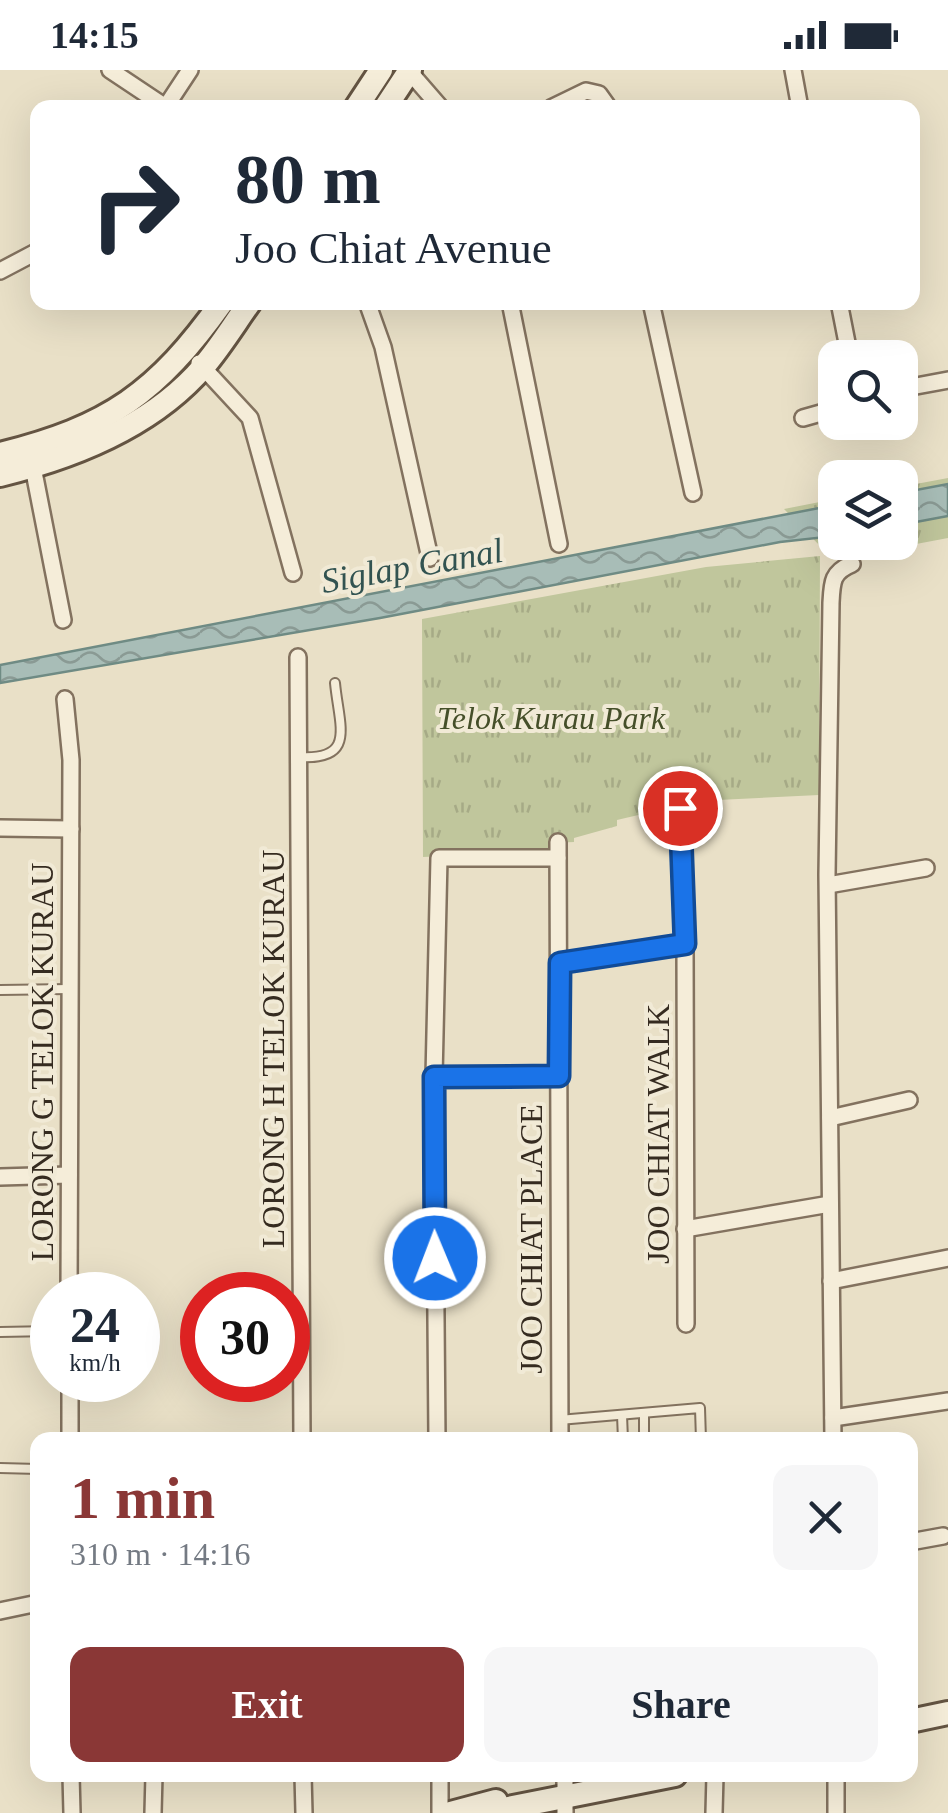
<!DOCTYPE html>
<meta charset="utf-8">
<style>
:root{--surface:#fff;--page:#f6f6f7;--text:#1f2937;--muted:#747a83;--accent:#8a3736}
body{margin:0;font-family:Georgia,serif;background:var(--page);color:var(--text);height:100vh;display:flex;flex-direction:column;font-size:38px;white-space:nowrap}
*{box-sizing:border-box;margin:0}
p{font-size:32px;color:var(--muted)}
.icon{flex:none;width:55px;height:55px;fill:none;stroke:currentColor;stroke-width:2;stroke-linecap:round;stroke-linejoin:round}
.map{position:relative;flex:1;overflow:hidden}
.drawer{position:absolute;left:30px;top:1362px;width:888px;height:350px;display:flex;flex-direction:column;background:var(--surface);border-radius:20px;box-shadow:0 10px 40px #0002}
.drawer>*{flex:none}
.guide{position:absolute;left:30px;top:30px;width:890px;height:210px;border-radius:20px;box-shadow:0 10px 40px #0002;background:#fff;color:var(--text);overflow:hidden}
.tools{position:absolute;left:818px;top:270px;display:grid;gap:20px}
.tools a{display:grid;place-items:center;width:100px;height:100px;border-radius:20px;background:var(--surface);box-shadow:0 10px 40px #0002;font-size:50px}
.speed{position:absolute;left:30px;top:1202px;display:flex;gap:20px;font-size:50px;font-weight:700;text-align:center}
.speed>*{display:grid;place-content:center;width:130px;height:130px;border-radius:50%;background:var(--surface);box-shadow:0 10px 40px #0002;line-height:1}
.speed small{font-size:25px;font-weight:400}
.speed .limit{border:15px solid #d22;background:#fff;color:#111}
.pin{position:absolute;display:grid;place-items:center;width:85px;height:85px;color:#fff;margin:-42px;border:5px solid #fff;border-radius:50%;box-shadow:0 2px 10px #0007}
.me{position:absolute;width:110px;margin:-55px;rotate:359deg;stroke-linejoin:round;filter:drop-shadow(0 0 8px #0008)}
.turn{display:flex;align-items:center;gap:35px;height:210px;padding:0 40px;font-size:45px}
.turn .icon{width:130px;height:130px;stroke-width:2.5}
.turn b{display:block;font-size:70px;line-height:85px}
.round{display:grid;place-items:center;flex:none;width:105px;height:105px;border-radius:20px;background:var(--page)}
.overview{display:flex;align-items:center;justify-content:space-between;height:170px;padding:0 40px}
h1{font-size:60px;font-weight:700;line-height:75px;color:var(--accent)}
.primary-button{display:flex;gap:20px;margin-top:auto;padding:20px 40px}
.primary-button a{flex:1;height:115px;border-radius:20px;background:var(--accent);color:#fff;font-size:40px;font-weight:700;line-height:115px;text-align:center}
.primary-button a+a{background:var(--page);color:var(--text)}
.status{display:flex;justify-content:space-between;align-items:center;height:70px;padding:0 50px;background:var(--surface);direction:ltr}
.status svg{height:28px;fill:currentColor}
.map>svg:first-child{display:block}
</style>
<div class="status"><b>14:15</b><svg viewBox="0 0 49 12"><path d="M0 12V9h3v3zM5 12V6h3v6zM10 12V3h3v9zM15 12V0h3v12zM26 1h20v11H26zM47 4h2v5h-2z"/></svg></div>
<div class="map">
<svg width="948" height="1743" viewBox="0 0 948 1743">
<defs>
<pattern id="park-tufts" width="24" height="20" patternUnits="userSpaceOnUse" patternTransform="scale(2.5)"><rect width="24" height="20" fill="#c0c69c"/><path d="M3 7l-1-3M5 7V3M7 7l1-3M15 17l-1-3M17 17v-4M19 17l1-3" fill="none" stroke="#a6aa86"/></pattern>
<pattern id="water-waves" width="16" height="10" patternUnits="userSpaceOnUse" patternTransform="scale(2.5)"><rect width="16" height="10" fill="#a8bdb7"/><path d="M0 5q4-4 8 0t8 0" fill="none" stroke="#8a9a94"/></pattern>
</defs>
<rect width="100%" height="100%" fill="#e9e0c7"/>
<!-- park -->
<g fill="url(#park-tufts)">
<polygon points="948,408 948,468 858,485 857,492 846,494 822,478 784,439 835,429 835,472 900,472 900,417"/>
<polygon points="820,486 819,725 698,731 617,750 617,756 574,768 574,772 552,773 552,781 423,787 422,549 706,497"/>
</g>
<!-- water -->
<g fill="url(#water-waves)" stroke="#6f8b84" stroke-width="2.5">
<polygon points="948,414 948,446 900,455 900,423"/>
<polygon points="835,435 835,466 780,472 380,548 0,613 0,595"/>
</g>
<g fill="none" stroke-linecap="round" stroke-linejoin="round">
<defs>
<g id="lane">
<path d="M298 687C357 691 339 656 335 613"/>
<polyline points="0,920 70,919"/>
<polyline points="0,1262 52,1261"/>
<polyline points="622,1345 623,1370 644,1370 644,1343"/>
<polyline points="559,1350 700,1338 701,1370"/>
<polyline points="0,1398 38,1399"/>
</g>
<g id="street">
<polyline points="110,0 167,38"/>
<polyline points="408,0 441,38"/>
<polyline points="793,0 800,38"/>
<polyline points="165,38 190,0"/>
<polyline points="551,38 586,21 599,24 609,38"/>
<polyline points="0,201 38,181"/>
<polyline points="367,232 383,277 430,488"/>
<polyline points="510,232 559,474"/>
<polyline points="651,232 693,423"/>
<polyline points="839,232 850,288"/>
<polyline points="199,293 250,348 293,503"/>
<polyline points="900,319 948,310"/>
<polyline points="803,348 835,339"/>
<polyline points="33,397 63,550"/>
<polyline points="298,587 302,1370"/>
<polyline points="65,629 71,690 69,1225"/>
<polyline points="680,737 685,874 686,1254"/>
<polyline points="0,758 71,759"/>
<polyline points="558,772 560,1370"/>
<polyline points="828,815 926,798"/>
<polyline points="560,893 685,874"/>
<polyline points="434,1007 559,1006"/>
<polyline points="830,1048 909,1030"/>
<polyline points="0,1107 69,1105"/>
<polyline points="685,1159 830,1134"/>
<polyline points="831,1211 948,1188"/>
<polyline points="70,1310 70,1370"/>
<polyline points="833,1348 948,1331"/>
<polyline points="437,1370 434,1007 439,788 558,788"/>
<path d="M833 1370 827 805 831 533C832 512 832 502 852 494"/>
<polyline points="910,1472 943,1466"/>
<polyline points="0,1541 38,1533"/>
<polyline points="71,1705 72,1743"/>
<polyline points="303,1705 304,1743"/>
<polyline points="440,1705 440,1743"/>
<polyline points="836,1705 836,1743"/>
<polyline points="153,1743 154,1705"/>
<polyline points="565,1743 565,1705"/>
<polyline points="714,1743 715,1705"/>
</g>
<g id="secondary">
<polyline points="356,38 381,0"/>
<polyline points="385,38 410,0"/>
<path d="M0 384C109 357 157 323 222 232"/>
<path d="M0 405C75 387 153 356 204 296 221 276 235 253 250 232"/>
<polyline points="910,1651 948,1643"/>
<polyline points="451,1743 496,1731"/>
<polyline points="483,1743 675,1705"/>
</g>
</defs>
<!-- lane casing -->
<use href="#lane" stroke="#83725f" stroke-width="12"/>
<!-- street casing -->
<use href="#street" stroke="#83725f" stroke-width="20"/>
<!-- secondary casing -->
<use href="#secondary" stroke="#645442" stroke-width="28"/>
<!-- lane -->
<use href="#lane" stroke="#f5edd9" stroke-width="8"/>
<!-- street -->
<use href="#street" stroke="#f5edd9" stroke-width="15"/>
<!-- secondary -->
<use href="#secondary" stroke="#f5edd9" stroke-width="22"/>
</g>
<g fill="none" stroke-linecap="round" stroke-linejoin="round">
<defs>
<polyline id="route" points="435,1188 434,1007 559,1006 560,893 685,874 680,738"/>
</defs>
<!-- route casing -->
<use href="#route" stroke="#114b97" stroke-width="25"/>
<!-- route -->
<use href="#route" stroke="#1a73e8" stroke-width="18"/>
</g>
<g text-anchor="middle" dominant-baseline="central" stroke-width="8" stroke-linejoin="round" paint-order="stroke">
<!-- park labels -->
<g font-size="32" font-style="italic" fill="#454f29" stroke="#f1ead6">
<text x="551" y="648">Telok Kurau Park</text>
</g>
<!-- street labels -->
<g font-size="32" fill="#352b20" stroke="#f1ead6">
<text transform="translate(273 979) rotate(-90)">LORONG H TELOK KURAU</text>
<text transform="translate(42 992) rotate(-90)">LORONG G TELOK KURAU</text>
<text transform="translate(658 1064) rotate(-90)">JOO CHIAT WALK</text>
<text transform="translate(531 1169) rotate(-90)">JOO CHIAT PLACE</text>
</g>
<!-- water labels -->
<g font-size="35" font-style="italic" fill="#325351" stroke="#f1ead6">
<text transform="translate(412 496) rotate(-10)">Siglap Canal</text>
</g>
</g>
</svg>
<div class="tools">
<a><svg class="icon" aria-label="search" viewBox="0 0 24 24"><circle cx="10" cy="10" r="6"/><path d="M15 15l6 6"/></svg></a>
<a><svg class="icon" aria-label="layers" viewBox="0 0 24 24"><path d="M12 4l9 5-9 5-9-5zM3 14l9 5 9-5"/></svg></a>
</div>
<div class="speed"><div>24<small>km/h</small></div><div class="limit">30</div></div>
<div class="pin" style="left:680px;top:738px;background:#d93025"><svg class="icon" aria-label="arrive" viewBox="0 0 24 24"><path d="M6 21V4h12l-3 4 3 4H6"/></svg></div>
<svg class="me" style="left:435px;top:1188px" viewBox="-20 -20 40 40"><circle r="17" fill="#1a73e8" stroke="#fff" stroke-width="3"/><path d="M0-11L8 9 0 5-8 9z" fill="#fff"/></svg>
<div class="guide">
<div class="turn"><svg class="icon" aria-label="right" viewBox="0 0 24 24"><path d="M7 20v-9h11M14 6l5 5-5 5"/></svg><div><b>80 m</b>Joo Chiat Avenue</div></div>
</div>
<section class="drawer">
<div class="overview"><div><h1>1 min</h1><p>310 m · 14:16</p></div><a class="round"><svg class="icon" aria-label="close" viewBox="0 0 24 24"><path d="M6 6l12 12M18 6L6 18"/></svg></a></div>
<div class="primary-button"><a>Exit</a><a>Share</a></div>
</section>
</div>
